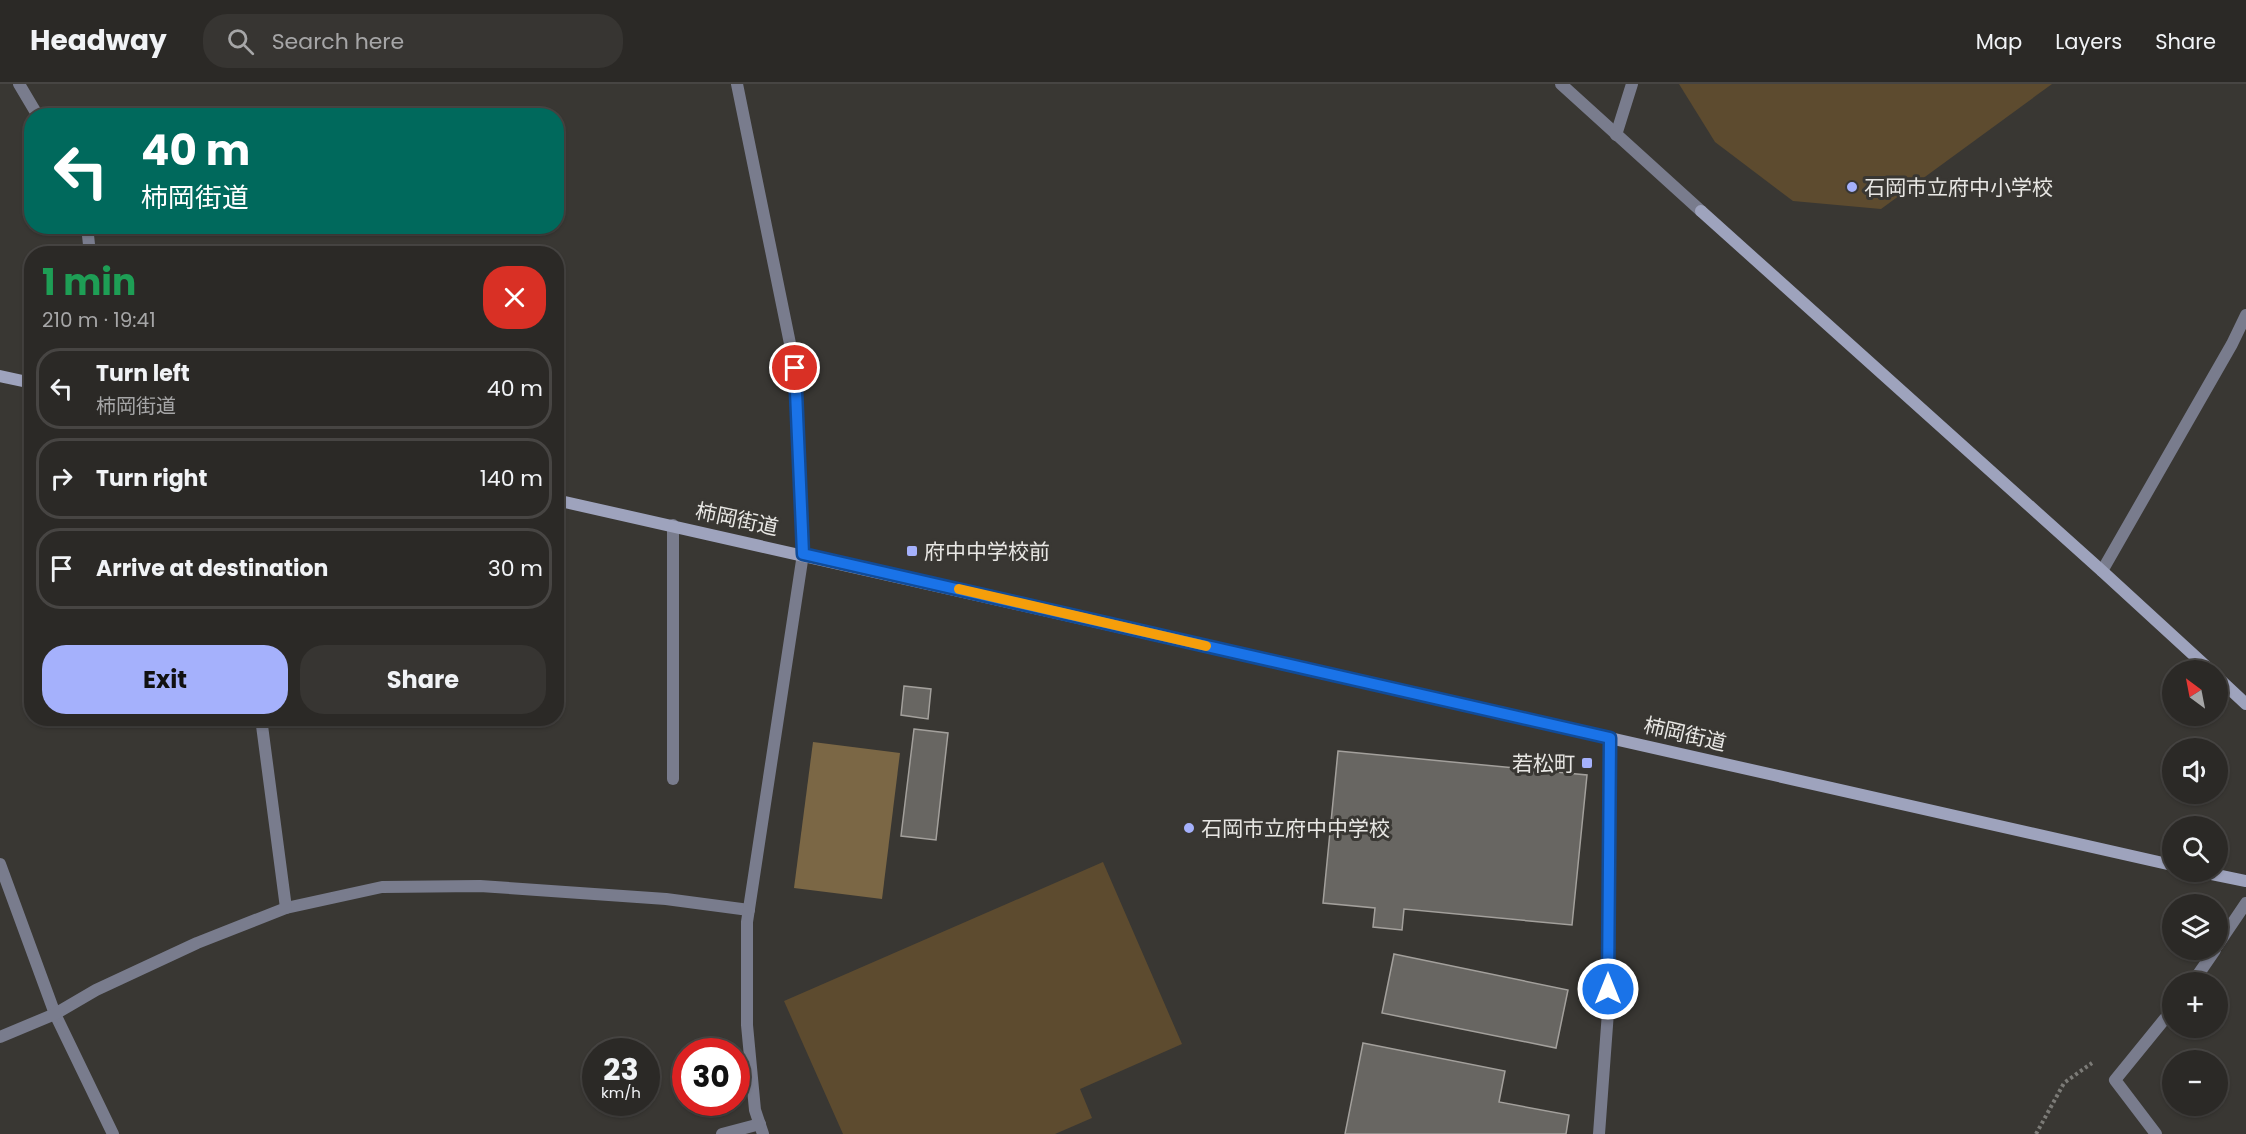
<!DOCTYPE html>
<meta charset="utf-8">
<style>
:root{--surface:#2b2926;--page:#373532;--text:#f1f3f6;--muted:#a6a6a7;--line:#474543;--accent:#a5b1fc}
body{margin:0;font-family:Poppins,"Noto Sans JP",sans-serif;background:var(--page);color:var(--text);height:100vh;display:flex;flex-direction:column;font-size:22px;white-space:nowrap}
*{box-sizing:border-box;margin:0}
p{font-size:20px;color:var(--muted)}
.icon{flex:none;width:33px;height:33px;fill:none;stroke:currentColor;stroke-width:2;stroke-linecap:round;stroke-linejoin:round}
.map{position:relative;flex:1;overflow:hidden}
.panel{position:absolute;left:24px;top:162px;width:540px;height:480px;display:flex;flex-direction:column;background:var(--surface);border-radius:24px;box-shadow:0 2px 4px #0004,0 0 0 2px var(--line)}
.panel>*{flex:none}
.guide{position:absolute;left:24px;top:24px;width:540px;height:126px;border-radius:24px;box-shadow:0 2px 4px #0004,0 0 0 2px var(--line);background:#00695c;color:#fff;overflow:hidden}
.needle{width:39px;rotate:328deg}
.fabs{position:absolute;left:2162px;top:576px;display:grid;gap:12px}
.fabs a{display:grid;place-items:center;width:66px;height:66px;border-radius:50%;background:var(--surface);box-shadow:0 2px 4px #0004,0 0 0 2px var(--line);font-size:30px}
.speed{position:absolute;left:582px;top:954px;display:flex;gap:12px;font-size:30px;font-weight:700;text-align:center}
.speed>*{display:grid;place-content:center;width:78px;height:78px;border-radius:50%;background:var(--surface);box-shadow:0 2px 4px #0004,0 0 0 2px var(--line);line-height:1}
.speed small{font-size:15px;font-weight:400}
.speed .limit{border:9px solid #d22;background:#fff;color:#111}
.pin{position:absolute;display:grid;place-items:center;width:51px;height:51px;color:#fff;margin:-26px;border:3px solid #fff;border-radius:50%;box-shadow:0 2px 6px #0007}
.me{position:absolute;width:66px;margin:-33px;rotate:0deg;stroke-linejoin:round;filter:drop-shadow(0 0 4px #0008)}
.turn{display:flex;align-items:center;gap:21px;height:126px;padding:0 18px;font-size:27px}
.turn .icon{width:78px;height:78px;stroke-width:2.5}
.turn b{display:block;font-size:42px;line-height:51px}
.round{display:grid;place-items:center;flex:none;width:63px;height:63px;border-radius:24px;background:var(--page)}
.headline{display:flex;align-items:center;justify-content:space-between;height:102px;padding:0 18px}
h1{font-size:36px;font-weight:700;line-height:45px;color:#1e9e55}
.action{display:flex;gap:12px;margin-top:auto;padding:12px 18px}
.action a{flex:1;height:69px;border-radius:24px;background:var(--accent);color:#111;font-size:24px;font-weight:700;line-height:69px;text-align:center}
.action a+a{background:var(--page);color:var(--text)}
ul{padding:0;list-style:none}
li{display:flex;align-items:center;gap:18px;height:81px;margin:0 12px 9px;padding:0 6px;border:3px solid var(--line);border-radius:24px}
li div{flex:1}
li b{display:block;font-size:22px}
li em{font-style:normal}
header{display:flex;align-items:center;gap:36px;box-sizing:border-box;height:84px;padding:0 30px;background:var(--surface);border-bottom:2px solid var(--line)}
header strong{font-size:28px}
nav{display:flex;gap:33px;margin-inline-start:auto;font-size:21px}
.search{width:420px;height:54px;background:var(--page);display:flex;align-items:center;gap:15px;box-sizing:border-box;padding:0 21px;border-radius:24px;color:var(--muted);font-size:22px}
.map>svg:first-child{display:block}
</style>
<header>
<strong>Headway</strong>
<div class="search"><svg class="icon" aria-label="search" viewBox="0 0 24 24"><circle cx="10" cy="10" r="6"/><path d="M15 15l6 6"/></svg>Search here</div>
<nav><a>Map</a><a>Layers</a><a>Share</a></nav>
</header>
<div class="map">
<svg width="2246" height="1050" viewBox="0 0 2246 1050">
<rect width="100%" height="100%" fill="#393733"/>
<!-- green -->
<g fill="#5d4b2f">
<polygon points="1679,0 2052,0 1881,125 1793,117 1715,58"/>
<polygon points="1103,778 1182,960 1080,1005 1092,1034 1055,1050 843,1050 784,917"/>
</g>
<!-- water -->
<polygon fill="#7b6745" points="813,658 900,669 882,815 794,804"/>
<!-- building -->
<g fill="#686662" stroke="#a3a09c" stroke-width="1.5">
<polygon points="904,602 931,605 928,635 901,631"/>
<polygon points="914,645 948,649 936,756 901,752"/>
<polygon points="1338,667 1587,691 1572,841 1404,825 1402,846 1373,843 1375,824 1323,819"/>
<polygon points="1394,870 1568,906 1556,964 1382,929"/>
<polygon points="1363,959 1505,987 1499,1018 1569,1031 1566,1050 1345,1050"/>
</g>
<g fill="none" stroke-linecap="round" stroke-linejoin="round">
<!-- path -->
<polyline stroke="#7c7b77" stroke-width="4" stroke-dasharray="3 3" stroke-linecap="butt" points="2036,1050 2064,999 2092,979"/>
<!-- lane -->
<g stroke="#797c8d" stroke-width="12">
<polyline points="1616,51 1632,0"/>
<polyline points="286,824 382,803 480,802 666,815 749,826"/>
<polyline points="2217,862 2246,819"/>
<polyline points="2193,898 2215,866"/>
<polyline points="2156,1050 2115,996 2172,926"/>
</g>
<!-- street -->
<g stroke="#797c8d" stroke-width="12">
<polyline points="19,0 38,32"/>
<polyline points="737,0 795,284 803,470 747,838 747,941 755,1026 763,1050"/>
<polyline points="1561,0 1701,127"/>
<polyline points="87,142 90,170"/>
<polyline points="673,441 673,695"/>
<polyline points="2102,487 2232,260 2246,231"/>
<polyline points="0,780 55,930 113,1050"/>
<polyline points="0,953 55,930 96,906 197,859 286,824 261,634"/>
<polyline points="722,1050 760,1040"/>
<polyline points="1599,1050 1608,928 1610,654"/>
</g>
<!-- secondary -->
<g stroke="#9ea3bd" stroke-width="12">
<polyline points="1701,127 2102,487 2210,586"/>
<polyline points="0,292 32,299"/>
<polyline points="556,416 2172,781"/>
<polyline points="2217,593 2246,620"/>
<polyline points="2202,788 2246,797"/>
</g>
</g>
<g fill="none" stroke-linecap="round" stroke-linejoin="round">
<defs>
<polyline id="route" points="795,284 803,470 1610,654 1608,905"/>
</defs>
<!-- route casing -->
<use href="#route" stroke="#114b97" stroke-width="15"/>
<!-- route -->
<use href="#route" stroke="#1a73e8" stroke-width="10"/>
<!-- slow -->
<polyline stroke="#f59e0b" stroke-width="10" points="959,505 1206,562"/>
</g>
<!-- markers -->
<g fill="#a5b1fc" stroke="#393733" stroke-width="2">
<circle cx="1852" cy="103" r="6"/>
<rect x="906" y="461" width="12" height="12" rx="3"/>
<rect x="1581" y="673" width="12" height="12" rx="3"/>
<circle cx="1189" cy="744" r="6"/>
</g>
<g text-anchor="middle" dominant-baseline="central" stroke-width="6" stroke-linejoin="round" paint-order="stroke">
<!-- poi labels -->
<g font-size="21" fill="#e8e7e4" stroke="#393733" text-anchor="start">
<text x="1864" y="103">石岡市立府中小学校</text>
<text x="924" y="467">府中中学校前</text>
<text x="1575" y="679" text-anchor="end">若松町</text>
<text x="1201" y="744">石岡市立府中中学校</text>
</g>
<!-- street labels -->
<g font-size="21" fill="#e8e7e4" stroke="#393733">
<text transform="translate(737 435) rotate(12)">柿岡街道</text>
<text transform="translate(1685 650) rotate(13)">柿岡街道</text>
</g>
</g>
</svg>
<div class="fabs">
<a><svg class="needle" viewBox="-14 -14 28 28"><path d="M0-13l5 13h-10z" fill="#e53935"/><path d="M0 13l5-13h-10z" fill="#a6a6a7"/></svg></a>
<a><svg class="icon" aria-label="sound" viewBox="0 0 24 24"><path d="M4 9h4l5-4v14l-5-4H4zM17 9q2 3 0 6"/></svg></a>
<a><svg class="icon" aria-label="search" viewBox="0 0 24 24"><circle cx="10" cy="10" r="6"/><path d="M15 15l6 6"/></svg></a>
<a><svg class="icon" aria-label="layers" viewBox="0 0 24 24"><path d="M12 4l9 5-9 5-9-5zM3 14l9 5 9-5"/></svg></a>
<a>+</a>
<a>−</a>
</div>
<div class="speed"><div>23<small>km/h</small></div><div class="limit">30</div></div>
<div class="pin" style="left:795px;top:284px;background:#d93025"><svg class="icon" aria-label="arrive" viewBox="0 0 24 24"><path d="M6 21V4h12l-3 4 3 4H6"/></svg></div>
<svg class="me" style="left:1608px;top:905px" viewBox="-20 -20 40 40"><circle r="17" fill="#1a73e8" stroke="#fff" stroke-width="3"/><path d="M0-11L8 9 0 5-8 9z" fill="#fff"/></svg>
<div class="guide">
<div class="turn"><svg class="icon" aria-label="left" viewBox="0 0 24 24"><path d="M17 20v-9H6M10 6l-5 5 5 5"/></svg><div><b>40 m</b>柿岡街道</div></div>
</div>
<section class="panel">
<div class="headline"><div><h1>1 min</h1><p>210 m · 19:41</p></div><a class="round" style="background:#d93025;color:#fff"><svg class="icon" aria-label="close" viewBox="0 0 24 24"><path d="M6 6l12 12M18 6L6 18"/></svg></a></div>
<ul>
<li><svg class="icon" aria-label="left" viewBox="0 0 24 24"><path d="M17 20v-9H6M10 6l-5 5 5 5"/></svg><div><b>Turn left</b><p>柿岡街道</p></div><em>40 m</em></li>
<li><svg class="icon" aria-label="right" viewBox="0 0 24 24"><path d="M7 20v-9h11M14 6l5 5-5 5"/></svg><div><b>Turn right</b></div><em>140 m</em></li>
<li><svg class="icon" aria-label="arrive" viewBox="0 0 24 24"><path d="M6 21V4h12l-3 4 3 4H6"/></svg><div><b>Arrive at destination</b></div><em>30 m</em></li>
</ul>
<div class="action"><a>Exit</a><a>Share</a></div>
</section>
</div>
